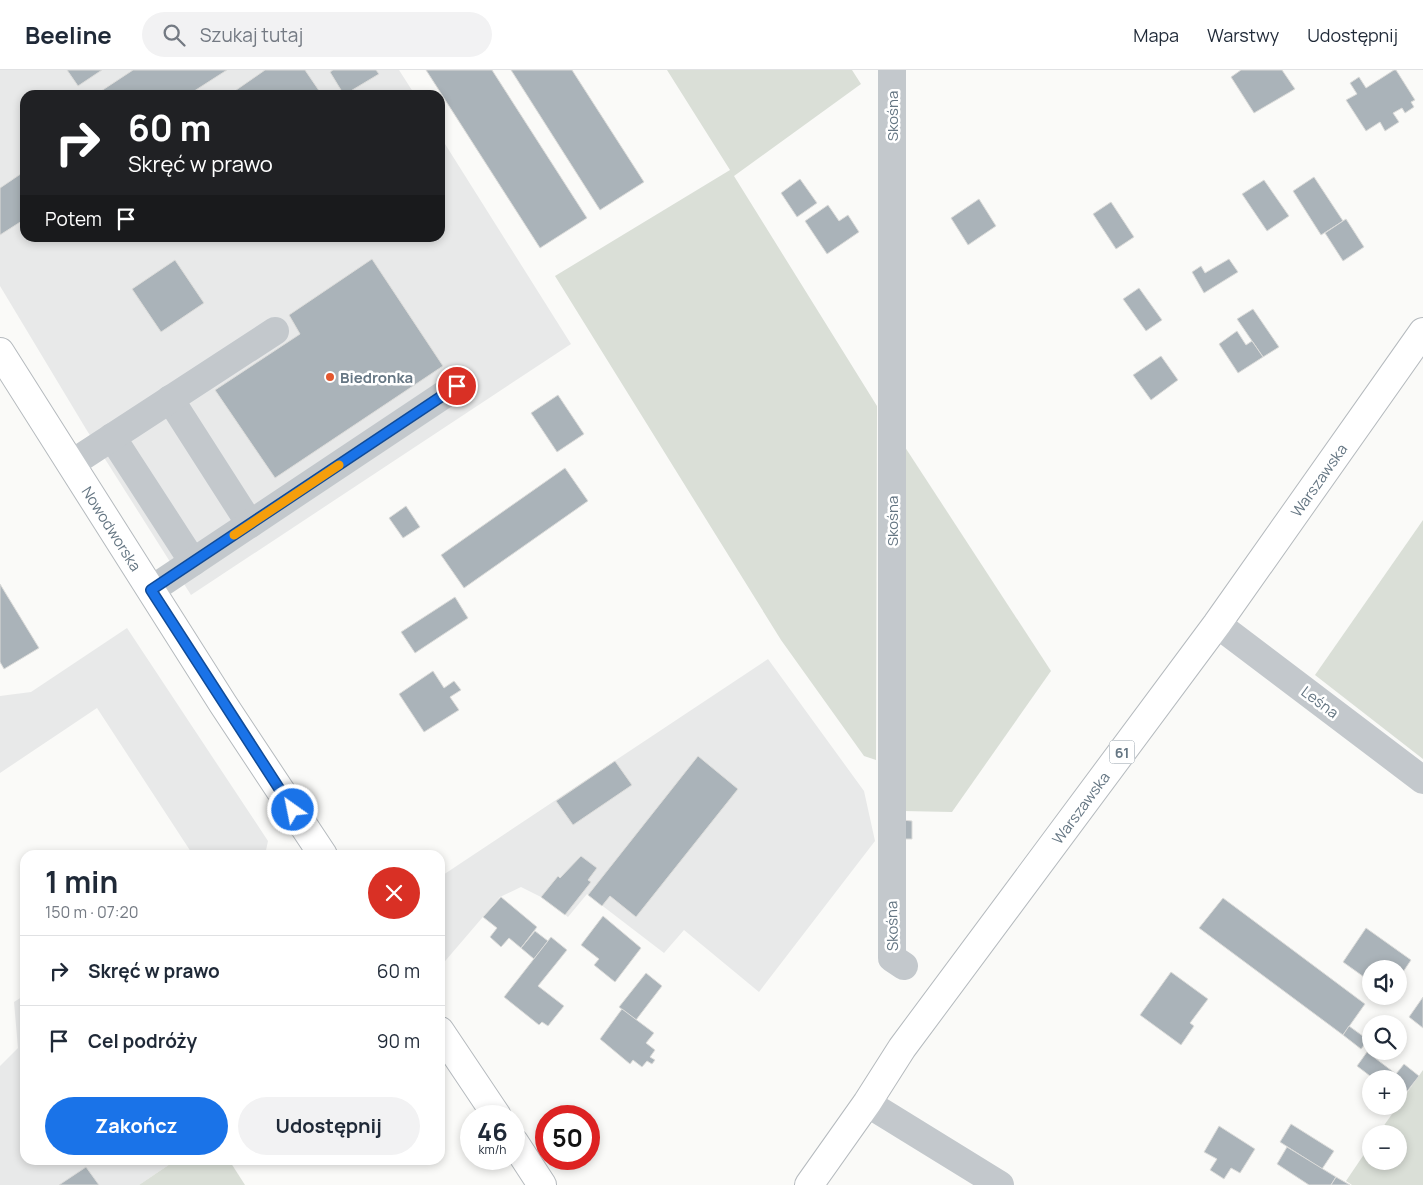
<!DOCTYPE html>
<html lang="pl">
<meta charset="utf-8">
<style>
:root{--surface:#fff;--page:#f2f2f3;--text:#1f2937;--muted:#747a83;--line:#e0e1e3;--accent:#1a73e8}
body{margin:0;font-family:Manrope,sans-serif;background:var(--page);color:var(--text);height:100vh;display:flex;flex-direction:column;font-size:19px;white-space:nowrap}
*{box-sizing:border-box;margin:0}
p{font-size:16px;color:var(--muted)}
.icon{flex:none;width:28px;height:28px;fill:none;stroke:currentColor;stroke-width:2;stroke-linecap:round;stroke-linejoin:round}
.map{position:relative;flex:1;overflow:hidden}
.panel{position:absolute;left:20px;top:780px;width:425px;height:315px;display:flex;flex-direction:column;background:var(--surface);border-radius:15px;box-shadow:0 2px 8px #0003}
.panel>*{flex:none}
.guide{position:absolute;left:20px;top:20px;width:425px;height:152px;border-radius:15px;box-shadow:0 2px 8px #0003;background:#202124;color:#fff;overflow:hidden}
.tools{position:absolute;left:1362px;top:890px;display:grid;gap:10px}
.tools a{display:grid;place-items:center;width:45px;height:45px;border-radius:50%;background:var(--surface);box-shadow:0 2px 8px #0003;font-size:25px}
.speed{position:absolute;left:460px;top:1035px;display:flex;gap:10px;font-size:25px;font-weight:700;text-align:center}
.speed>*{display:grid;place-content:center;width:65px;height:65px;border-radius:50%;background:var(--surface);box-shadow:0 2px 8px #0003;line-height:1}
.speed small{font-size:12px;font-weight:400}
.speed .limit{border:8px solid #d22;background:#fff;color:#111}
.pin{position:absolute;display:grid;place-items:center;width:42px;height:42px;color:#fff;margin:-21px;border:2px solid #fff;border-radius:50%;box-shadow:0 1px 5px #0007}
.me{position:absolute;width:55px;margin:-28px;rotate:327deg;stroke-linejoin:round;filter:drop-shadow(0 0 4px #0008)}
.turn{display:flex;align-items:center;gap:18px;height:105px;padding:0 25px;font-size:22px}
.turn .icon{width:65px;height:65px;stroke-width:2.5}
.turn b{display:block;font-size:35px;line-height:42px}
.then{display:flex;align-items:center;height:48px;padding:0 25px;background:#0003;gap:10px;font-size:19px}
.round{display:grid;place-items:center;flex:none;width:52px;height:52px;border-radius:26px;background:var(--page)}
.head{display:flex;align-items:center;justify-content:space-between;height:85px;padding:0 25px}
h1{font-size:30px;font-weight:700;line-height:38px}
.button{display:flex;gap:10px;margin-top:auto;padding:10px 25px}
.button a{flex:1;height:58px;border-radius:30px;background:var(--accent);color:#fff;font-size:20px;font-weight:700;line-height:58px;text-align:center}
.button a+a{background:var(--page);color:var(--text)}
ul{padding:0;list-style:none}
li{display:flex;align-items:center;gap:15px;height:70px;padding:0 25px;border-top:1px solid var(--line)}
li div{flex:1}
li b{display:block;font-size:19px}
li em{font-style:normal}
header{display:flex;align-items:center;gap:30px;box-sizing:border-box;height:70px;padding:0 25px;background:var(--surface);border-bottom:1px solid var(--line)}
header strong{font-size:24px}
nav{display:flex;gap:28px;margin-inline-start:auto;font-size:18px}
.search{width:350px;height:45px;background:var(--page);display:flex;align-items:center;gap:12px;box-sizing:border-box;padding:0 18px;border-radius:28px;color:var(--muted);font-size:19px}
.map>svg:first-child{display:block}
</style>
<header>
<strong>Beeline</strong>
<div class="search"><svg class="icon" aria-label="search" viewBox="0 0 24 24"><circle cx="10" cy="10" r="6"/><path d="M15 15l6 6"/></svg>Szukaj tutaj</div>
<nav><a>Mapa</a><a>Warstwy</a><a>Udostępnij</a></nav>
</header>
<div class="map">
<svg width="1423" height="1115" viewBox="0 0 1423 1115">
<rect width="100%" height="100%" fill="#fafaf8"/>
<!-- built -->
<g fill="#e8e9e9">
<polygon points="0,0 399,0 415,25 25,25 25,168 440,168 440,66 571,274 191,525 86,359 0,216"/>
<polygon points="127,558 268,771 265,785 193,785 97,638 0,703 0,626 31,622"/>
<polygon points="768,589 864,721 875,771 759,922 684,860 664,883 587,824 568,847 541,827 521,817 500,827 440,897 440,807"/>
<polygon points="25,925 25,1090 176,1090 139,1115 0,1115 0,996 18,978 14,932"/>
</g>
<!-- green -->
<g fill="#dadfd7">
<polygon points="667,0 852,0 861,14 734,106 877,336 876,690 864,686 781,570 555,206 730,100"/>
<polygon points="901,371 1051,601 952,742 903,741"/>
<polygon points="1423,450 1423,689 1315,605"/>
<polygon points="1423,1000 1423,1115 1352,1115 1346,1111 1371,1074 1371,1091 1399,1091 1399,1064 1378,1064"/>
<polygon points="176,1090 229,1090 245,1115 139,1115"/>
</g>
<!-- building -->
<g fill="#aab3b9" stroke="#dcdcda">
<polygon points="67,0 102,0 78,16"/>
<polygon points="133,0 227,0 188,25 95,25"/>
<polygon points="265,0 305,0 322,25 229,25"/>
<polygon points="333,0 376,0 379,4 344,25 330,2"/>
<polygon points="426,0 492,0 587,148 540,178"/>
<polygon points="511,0 572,0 644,112 600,140"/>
<polygon points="1241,0 1282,0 1295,19 1254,43 1231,7"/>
<polygon points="1394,0 1396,0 1415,30 1411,32 1414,37 1405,43 1402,38 1393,43 1399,52 1385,61 1380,52 1366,61 1346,30 1357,24 1350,13 1359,7 1366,18"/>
<polygon points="25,101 25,149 0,165 0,118"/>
<polygon points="1314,107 1343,151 1321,165 1293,121"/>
<polygon points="800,109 817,133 797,147 781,123"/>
<polygon points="1264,110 1289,146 1267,161 1242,124"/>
<polygon points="979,129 996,156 968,175 951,148"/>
<polygon points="1111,132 1134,167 1116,179 1093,144"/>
<polygon points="828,135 839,151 848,145 859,162 827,184 805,151"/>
<polygon points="1346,149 1364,177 1343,191 1325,163"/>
<polygon points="372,189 443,296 275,408 215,320 300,264 289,245"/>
<polygon points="1229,189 1238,202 1204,223 1192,202 1201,196 1205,203"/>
<polygon points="175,190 204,233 161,262 132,219"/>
<polygon points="1139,218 1162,250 1146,261 1123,229"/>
<polygon points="1253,239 1279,277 1263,287 1237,249"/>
<polygon points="1237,261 1246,275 1252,271 1263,287 1238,303 1219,274"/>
<polygon points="1161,286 1178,310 1151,330 1133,305"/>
<polygon points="558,325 584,364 557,382 531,343"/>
<polygon points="565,398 588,431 464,518 441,485"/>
<polygon points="406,436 420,457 403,468 389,448"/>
<polygon points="0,514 39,578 4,599 0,592"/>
<polygon points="455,527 468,548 415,583 401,562"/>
<polygon points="433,601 444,618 454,611 461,620 450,627 459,640 424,662 399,624"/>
<polygon points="698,686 738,719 636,847 610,826 602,836 588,825"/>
<polygon points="615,691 632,715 573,755 556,731"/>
<polygon points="902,750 912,751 912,769 902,769"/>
<polygon points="581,786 597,798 588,810 591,812 565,845 541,827 558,806 560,808"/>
<polygon points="501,827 537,857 521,878 509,868 501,877 490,867 497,858 483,847"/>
<polygon points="1223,828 1365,934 1343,965 1199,858"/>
<polygon points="603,846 641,878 615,912 594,895 599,889 581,875"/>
<polygon points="1366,858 1411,890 1399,908 1399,899 1371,899 1371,912 1343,892"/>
<polygon points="535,861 548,871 534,889 521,878"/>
<polygon points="551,867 567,880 538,916 564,936 548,956 542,952 539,955 504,927"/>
<polygon points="1171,902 1208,929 1190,953 1194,956 1181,975 1140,945"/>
<polygon points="646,903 662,916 636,950 619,937"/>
<polygon points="1423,927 1423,958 1409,947"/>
<polygon points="622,939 654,963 646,973 655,980 650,987 655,990 652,994 647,991 642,997 633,990 630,994 600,969"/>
<polygon points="1349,956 1371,972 1371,978 1365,974 1361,979 1343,965"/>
<polygon points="1367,982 1396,1004 1404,994 1419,1006 1401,1029 1399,1027 1399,1009 1374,1009 1357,996"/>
<polygon points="1291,1054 1334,1081 1322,1099 1280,1072"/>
<polygon points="1219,1056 1255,1079 1240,1103 1231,1098 1224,1109 1210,1100 1217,1089 1204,1082"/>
<polygon points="1287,1077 1336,1107 1331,1115 1309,1115 1277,1094"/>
<polygon points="86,1097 99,1115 59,1115"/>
<polygon points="1336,1107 1350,1115 1331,1115"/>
</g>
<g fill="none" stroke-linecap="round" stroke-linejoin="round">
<defs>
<g id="major">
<path id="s1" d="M0 282 223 634 323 785"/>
<polyline points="440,961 497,1046"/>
<polyline points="514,1072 542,1115"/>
<path id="s2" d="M809 1115 867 1033 902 978 1217 554 1423 262"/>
</g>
</defs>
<!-- major casing -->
<use href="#major" stroke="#b5babe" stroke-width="30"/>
<!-- minor -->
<g stroke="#c3c8cc" stroke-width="28">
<polyline points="892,0 892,888 904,896"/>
<polyline points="170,329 250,454"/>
<polyline points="112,367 193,492"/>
<polyline points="71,394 275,261"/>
<polyline points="151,520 457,316"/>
<polyline points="1217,554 1423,710"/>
<polyline points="867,1033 1000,1115"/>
</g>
<!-- major -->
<use href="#major" stroke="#fff" stroke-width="28"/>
</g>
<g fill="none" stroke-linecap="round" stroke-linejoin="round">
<defs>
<polyline id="route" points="293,740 151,520 457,316"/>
</defs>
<!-- route casing -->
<use href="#route" stroke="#114b97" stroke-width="12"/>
<!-- route -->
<use href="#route" stroke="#1a73e8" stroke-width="9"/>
<!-- slow -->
<polyline stroke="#f59e0b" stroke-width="9" points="234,465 339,395"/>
</g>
<!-- markers -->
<circle fill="#e4572e" stroke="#fff" stroke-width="2" cx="330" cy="307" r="5"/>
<g text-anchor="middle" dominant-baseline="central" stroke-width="5" stroke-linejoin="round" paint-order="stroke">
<!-- shield labels -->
<rect fill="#fff" stroke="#939fa8" stroke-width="1" x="1109.5" y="670.5" width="25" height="23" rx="4"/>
<g font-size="14" font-weight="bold" fill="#657683">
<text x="1122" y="682">61</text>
</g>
<!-- street labels -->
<g font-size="15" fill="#657683" stroke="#fff">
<text transform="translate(892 46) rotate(-90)">Skośna</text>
<text stroke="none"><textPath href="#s2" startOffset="870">Warszawska</textPath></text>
<text transform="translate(892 451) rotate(-90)">Skośna</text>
<text stroke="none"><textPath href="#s1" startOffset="209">Nowodworska</textPath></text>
<text transform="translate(1320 632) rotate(37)">Leśna</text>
<text stroke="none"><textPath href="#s2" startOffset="465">Warszawska</textPath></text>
<text transform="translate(892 856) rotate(-91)">Skośna</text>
</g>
<!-- poi labels -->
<g font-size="15" font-weight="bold" fill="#657683" stroke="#fff" text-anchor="start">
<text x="340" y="307">Biedronka</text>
</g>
</g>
</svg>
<div class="tools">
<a><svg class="icon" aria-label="sound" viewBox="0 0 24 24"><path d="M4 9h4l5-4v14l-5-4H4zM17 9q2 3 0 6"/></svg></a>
<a><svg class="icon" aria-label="search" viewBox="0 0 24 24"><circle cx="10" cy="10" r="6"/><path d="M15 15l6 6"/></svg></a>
<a>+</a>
<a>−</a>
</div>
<div class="speed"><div>46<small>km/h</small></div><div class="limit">50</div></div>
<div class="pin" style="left:457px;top:316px;background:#d93025"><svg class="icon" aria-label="arrive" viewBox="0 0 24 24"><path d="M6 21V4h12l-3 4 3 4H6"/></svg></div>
<svg class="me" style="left:293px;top:740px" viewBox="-20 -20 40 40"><circle r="17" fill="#1a73e8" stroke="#fff" stroke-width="3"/><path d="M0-11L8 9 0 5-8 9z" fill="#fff"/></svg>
<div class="guide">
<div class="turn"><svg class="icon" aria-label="right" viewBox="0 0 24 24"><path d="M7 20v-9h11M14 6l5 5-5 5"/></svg><div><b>60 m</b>Skręć w prawo</div></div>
<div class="then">Potem<svg class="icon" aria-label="arrive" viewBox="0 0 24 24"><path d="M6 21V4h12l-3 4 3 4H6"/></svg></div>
</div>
<section class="panel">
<div class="head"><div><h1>1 min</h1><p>150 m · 07:20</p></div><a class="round" style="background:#d93025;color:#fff"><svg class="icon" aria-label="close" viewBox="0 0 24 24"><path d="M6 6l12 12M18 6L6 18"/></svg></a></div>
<ul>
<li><svg class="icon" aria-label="right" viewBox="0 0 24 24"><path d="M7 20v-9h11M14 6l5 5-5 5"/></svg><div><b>Skręć w prawo</b></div><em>60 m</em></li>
<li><svg class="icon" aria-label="arrive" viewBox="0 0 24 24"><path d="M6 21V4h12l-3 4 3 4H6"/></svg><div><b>Cel podróży</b></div><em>90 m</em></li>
</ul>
<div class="button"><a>Zakończ</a><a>Udostępnij</a></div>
</section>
</div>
